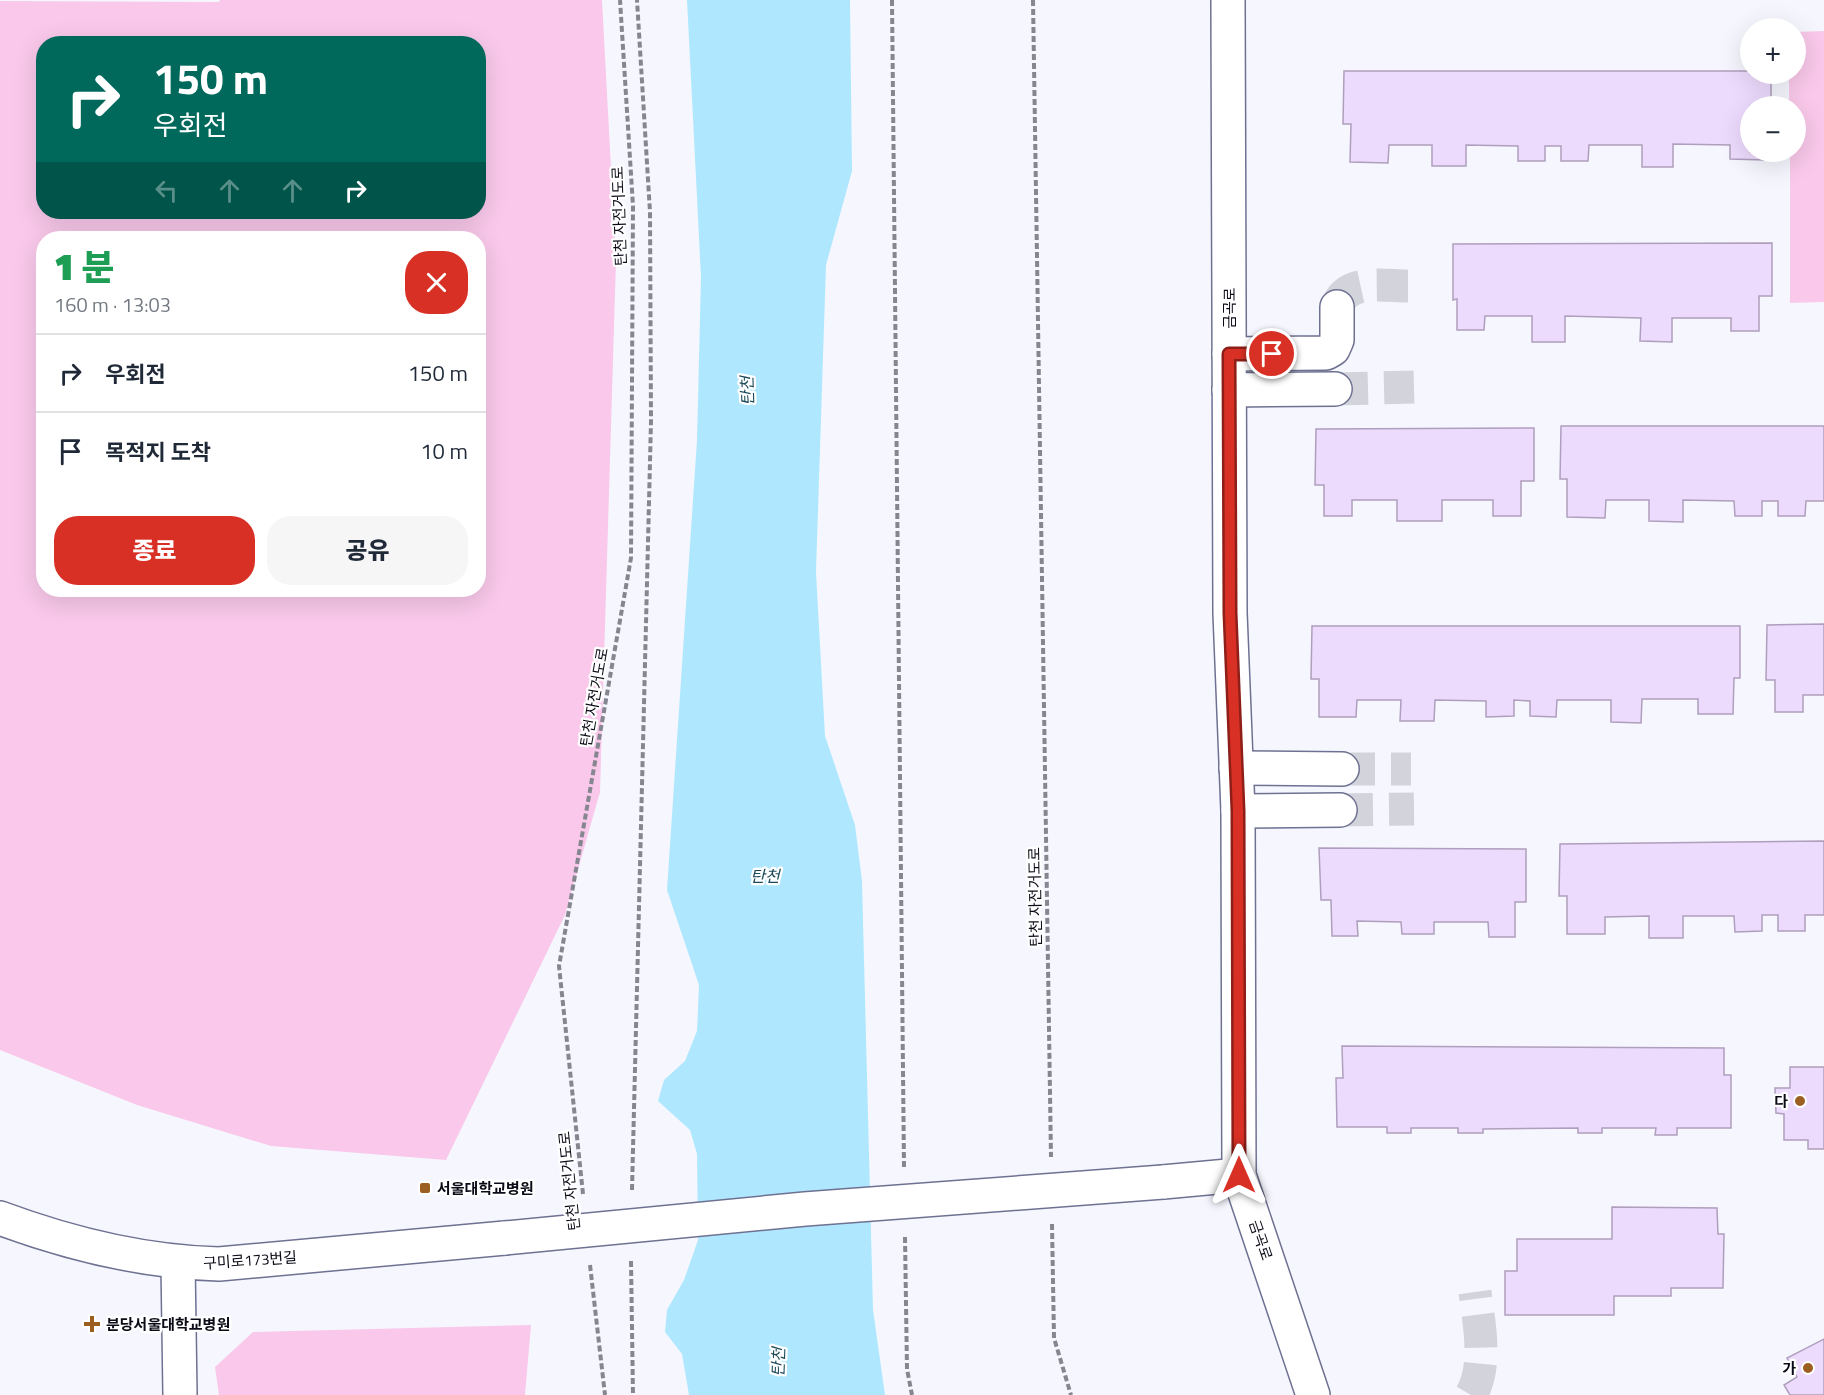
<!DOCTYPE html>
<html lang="ko">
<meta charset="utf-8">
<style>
:root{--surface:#fff;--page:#f6f6f7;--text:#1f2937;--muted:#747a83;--line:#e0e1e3;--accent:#d93025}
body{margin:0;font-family:"Titillium Web","Noto Sans KR",sans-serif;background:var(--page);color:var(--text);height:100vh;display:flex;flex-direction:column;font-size:22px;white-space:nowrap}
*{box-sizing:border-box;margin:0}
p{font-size:20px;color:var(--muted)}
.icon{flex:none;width:33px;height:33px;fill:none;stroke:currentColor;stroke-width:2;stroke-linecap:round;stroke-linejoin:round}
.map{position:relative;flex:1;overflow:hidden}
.panel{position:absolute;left:36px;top:231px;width:450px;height:366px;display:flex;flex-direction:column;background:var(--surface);border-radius:24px;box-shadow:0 6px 24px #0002}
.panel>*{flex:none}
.top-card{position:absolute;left:36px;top:36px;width:450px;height:183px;border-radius:24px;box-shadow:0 6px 24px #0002;background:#00695c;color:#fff;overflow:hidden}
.controls{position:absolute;left:1740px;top:18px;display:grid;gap:12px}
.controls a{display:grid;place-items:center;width:66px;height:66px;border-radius:50%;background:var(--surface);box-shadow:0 6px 24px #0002;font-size:30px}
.pin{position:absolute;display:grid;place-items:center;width:51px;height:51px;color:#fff;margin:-26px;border:3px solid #fff;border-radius:50%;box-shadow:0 2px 6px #0007}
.me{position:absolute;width:66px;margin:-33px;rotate:0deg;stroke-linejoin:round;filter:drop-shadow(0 0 4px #0008)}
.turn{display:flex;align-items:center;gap:21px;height:126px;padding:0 18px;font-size:27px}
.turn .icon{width:78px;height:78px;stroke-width:2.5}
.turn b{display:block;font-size:42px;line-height:51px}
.lanes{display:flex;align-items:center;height:57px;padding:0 18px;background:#0003;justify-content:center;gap:30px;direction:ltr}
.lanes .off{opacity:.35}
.round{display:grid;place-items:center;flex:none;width:63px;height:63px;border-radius:24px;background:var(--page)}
.headline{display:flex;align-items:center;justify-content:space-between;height:102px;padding:0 18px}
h1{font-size:36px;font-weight:800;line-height:45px;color:#1e9e55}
.action{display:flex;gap:12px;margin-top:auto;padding:12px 18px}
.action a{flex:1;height:69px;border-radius:24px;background:var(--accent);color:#fff;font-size:24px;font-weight:800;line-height:69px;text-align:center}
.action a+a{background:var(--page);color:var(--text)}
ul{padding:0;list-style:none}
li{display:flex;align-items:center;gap:18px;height:78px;padding:0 18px;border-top:2px solid var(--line)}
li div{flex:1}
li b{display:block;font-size:22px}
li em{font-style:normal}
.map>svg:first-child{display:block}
</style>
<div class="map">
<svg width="1824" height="1395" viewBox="0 0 1824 1395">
<rect width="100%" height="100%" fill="#f6f7fe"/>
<!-- green -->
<g fill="#f9c8ea" fill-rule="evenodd">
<path d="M220 0H602L616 261 600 792 565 915 446 1160 271 1146 137 1105 0 1050V1L219 2ZM44 44H478V212H44ZM44 238H478V590H44Z"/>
<polygon points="1824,31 1824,302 1790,303 1790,152 1796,152 1796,106 1789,106 1789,74 1796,74 1796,32"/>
<polygon points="531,1325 525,1395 219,1395 215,1367 253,1332"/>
</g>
<!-- water -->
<polygon fill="#afe8fe" points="687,0 850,0 852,171 826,265 816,572 825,736 855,825 862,881 873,1310 885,1395 689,1395 682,1354 665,1332 667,1310 684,1280 698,1240 697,1154 690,1130 658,1101 664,1080 685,1061 697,1031 699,985 667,890 697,440 701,277"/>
<!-- building -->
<g fill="#eddbfd" stroke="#af9ebd" stroke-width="1.5">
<polygon points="1344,71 1750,71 1750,74 1771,74 1771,106 1750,106 1750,152 1765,152 1765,160 1730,159 1730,145 1673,144 1673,167 1642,167 1642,145 1589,145 1588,161 1561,161 1561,146 1545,146 1545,161 1518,161 1518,146 1466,145 1466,166 1432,166 1432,145 1389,145 1388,163 1350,162 1351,124 1343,124"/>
<polygon points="1772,243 1772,296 1759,296 1759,331 1731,331 1731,318 1672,318 1672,342 1640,341 1641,318 1565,316 1565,342 1532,342 1532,316 1485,316 1484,330 1457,330 1457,299 1453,300 1453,244"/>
<polygon points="1561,426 1824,426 1824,501 1806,501 1805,516 1778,516 1778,501 1762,501 1762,516 1735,516 1734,501 1683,500 1683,522 1649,521 1649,500 1606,500 1605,518 1567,517 1567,479 1560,479"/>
<polygon points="1534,428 1534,481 1521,481 1521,516 1493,516 1493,500 1442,500 1442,521 1397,521 1397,500 1352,500 1352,516 1324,516 1324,485 1315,485 1316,429"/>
<polygon points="1824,624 1824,695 1803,695 1803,712 1775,712 1775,680 1766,680 1767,625"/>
<polygon points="1312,626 1740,626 1740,678 1734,678 1733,714 1698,714 1698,699 1642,699 1641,723 1611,722 1611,700 1557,700 1556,717 1530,716 1530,701 1514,700 1514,716 1486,717 1486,701 1435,700 1434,721 1400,721 1401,700 1357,700 1356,717 1319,717 1319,679 1311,679"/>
<polygon points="1824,841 1824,915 1805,915 1805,931 1778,931 1778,915 1762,915 1762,931 1735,932 1734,916 1683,916 1683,938 1649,938 1649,916 1605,917 1605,934 1567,934 1567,896 1559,896 1560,844"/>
<polygon points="1319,848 1526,849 1526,902 1515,902 1515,937 1489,937 1488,922 1434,922 1434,934 1402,934 1401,922 1357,921 1358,936 1332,936 1331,900 1321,900"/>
<polygon points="1342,1046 1724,1048 1724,1075 1731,1075 1731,1128 1677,1128 1677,1135 1655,1135 1656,1128 1602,1128 1602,1133 1578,1133 1578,1128 1483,1129 1483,1133 1458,1133 1458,1128 1411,1128 1411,1133 1387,1133 1387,1127 1337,1127 1336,1078 1343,1078"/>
<polygon points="1790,1067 1824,1067 1824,1149 1808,1149 1808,1140 1784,1140 1784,1114 1776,1113 1775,1088 1790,1088"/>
<polygon points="1612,1207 1717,1208 1718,1234 1724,1234 1723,1288 1671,1288 1671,1296 1614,1296 1614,1315 1505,1315 1505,1271 1517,1271 1517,1239 1612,1239"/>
<polygon points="1824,1339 1824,1395 1790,1395 1784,1385 1797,1377 1787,1358"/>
</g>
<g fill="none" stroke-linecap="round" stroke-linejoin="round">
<!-- minor-tunnel -->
<g stroke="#d3d4db" stroke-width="33" stroke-dasharray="33 16" stroke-linecap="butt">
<path d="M1337 307C1346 278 1383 286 1408 286"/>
<polyline points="1335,389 1414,387"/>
<polyline points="1342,769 1411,769"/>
<polyline points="1340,810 1414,809"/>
<path d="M1471 1395C1488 1366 1479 1324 1475 1292"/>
</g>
<defs>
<g id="minor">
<polyline points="1229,354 1326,353 1333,349 1337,340 1337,307"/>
<polyline points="1229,390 1335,389"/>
<polyline points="1236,768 1342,769"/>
<polyline points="1238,811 1340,810"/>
<polyline points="1163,1182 1239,1175"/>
<path d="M0 1218C70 1244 145 1262 219 1264L505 1238"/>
<polyline points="178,1263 180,1395"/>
</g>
<polyline id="major" points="1228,0 1230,613 1238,811 1239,1175 1313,1395"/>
</defs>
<!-- minor casing -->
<use href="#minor" stroke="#6e7191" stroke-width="36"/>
<!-- major casing -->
<use href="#major" stroke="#6e7191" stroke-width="36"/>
<!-- path -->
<g stroke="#85868f" stroke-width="4" stroke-dasharray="6 3" stroke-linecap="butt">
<polyline points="892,0 904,1167"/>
<polyline points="1033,0 1051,1157"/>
<polyline points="632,1190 651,421 650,212 637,0"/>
<polyline points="583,1194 559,966 631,558 633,206 620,0"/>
<polyline points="1052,1224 1054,1338 1071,1395"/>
<polyline points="905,1237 907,1369 912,1395"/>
<polyline points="631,1261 633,1395"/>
<polyline points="590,1265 605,1395"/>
</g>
<!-- minor -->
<use href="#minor" stroke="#fff" stroke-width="33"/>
<!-- major -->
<use href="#major" stroke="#fff" stroke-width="33"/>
<defs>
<polyline id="minor-bridge" points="505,1238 805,1209 1163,1182"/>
</defs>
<!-- minor-bridge casing -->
<use href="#minor-bridge" stroke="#6e7191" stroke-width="36" stroke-linecap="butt"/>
<!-- minor-bridge -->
<use href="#minor-bridge" stroke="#fff" stroke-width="33"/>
</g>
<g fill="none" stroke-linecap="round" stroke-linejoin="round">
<defs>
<polyline id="route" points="1239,1175 1238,811 1230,613 1229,354 1272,354"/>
</defs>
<!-- route casing -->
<use href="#route" stroke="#8d1f18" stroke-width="15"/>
<!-- route -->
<use href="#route" stroke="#d93025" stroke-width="10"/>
</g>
<!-- markers -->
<g fill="#9b6021" stroke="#fff" stroke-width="2">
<circle cx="1800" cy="1101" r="6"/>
<rect x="419" y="1182" width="12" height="12" rx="3"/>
<path d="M89 1315h6v6h6v6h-6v6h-6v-6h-6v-6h6z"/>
<circle cx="1808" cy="1368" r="6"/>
</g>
<g text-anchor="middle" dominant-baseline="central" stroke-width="4.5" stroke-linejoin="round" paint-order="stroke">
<!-- street labels -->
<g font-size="15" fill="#0a0b16" stroke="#fff">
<text transform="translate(619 216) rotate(-92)">탄천 자전거도로</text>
<text transform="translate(1229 308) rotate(-90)">금곡로</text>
<text transform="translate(594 697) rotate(-80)">탄천 자전거도로</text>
<text transform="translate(1035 897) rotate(-91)">탄천 자전거도로</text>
<text transform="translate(569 1181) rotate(-96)">탄천 자전거도로</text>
<text transform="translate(1261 1240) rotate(71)">금곡로</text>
<text transform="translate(250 1260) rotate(-4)">구미로173번길</text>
</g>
<!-- poi labels -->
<g font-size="15" font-weight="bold" fill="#0a0b16" stroke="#fff" text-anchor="end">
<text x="1788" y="1101">다</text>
<text x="437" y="1188" text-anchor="start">서울대학교병원</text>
<text x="106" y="1324" text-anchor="start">분당서울대학교병원</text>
<text x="1796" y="1368">가</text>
</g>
<!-- water labels -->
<g font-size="16" font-style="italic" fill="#1b4958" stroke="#fff">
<text transform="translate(747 391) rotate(-92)">탄천</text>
<text x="765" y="876">탄천</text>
<text transform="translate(778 1362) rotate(-88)">탄천</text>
</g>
</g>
</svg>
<div class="controls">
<a>+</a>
<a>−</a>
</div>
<div class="pin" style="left:1272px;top:354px;background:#d93025"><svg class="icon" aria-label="arrive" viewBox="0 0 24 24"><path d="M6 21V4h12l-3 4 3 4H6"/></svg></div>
<svg class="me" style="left:1239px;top:1175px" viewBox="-20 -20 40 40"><path d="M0-17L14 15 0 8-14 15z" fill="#d93025" stroke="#fff" stroke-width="4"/></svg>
<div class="top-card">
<div class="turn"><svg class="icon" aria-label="right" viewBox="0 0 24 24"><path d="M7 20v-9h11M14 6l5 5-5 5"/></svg><div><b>150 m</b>우회전</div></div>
<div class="lanes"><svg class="icon off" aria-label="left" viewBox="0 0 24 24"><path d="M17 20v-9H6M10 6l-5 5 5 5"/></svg><svg class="icon off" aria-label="ahead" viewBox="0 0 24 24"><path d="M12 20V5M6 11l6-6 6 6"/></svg><svg class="icon off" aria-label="ahead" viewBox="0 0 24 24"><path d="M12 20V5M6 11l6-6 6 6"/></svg><svg class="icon" aria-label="right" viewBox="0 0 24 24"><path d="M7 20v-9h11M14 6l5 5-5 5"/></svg></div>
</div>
<section class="panel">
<div class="headline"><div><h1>1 분</h1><p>160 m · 13:03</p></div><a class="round" style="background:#d93025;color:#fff"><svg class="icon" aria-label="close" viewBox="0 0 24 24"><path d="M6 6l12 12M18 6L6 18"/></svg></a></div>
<ul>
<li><svg class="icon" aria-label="right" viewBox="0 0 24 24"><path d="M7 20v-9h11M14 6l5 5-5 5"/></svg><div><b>우회전</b></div><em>150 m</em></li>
<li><svg class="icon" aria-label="arrive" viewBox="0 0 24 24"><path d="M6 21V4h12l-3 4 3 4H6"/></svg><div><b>목적지 도착</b></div><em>10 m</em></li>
</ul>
<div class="action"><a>종료</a><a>공유</a></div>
</section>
</div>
